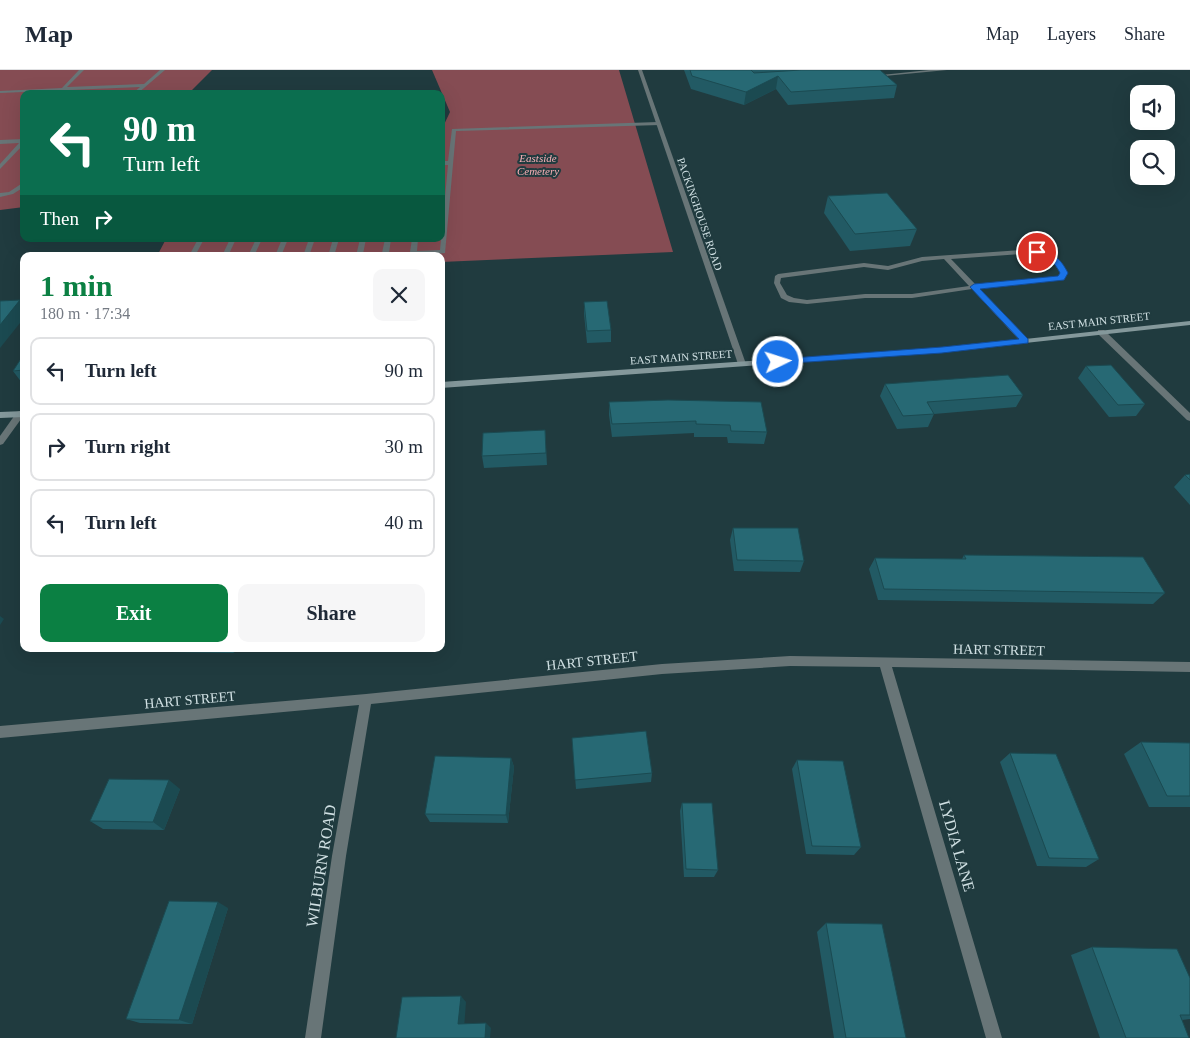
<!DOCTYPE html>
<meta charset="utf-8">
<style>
:root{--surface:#fff;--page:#f6f6f7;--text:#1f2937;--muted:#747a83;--line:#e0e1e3;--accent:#0b8043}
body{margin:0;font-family:"Times New Roman",serif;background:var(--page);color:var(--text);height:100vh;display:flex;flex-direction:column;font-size:19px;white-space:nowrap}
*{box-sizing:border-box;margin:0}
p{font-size:16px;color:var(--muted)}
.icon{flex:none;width:28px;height:28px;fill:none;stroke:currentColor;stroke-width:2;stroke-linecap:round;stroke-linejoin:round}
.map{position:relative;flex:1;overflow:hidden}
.side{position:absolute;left:20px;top:182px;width:425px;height:400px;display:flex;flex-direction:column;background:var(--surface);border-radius:10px;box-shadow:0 5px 20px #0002}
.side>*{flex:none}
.hud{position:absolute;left:20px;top:20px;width:425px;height:152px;border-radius:10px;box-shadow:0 5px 20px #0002;background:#0b6e4f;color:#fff;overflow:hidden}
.tools{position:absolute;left:1130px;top:15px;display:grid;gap:10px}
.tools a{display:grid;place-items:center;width:45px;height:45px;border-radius:10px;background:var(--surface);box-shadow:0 5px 20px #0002;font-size:25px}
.pin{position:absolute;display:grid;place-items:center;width:42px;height:42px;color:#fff;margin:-21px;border:2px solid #fff;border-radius:50%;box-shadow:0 1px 5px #0007}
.me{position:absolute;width:55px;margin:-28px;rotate:86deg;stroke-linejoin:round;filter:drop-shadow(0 0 4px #0008)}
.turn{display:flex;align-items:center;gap:18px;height:105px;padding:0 20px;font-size:22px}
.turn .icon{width:65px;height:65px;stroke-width:2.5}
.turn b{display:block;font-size:35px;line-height:42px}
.then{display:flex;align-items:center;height:48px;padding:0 20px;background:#0003;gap:10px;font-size:19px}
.round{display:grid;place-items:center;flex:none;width:52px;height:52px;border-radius:10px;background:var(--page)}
.summary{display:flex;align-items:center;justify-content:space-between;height:85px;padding:0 20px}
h1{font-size:30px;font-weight:700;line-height:38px;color:var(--accent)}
.action{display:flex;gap:10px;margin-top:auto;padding:10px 20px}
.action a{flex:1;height:58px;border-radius:10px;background:var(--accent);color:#fff;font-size:20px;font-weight:700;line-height:58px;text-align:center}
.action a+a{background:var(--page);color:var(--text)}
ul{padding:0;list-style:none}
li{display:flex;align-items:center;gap:15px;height:68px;margin:0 10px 8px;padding:0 10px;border:2px solid var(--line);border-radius:10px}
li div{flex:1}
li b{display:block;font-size:19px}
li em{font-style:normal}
header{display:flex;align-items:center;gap:30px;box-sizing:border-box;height:70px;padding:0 25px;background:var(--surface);border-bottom:1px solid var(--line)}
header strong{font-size:24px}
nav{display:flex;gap:28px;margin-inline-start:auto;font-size:18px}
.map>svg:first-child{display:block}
</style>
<header>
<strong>Map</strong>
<nav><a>Map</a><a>Layers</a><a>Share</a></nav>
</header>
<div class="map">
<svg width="1190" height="968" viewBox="0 0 1190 968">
<rect width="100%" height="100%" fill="#203b3f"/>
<!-- green -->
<g fill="#854c53">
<polygon points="0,0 212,0 188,24 24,24 24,137 0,140"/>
<polygon points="432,0 619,0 673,182 441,192 441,186 157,186 166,169 441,169 441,61 450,42"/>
</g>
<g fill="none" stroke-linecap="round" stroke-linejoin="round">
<!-- service -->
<g fill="#687577" fill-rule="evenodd">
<polygon points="79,0 84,0 67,17 144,14 160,0 165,0 137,24 132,24 140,17 0,23 0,21 62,18"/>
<polygon points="658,52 660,55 456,61 445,183 413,186 356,186 360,169 366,169 363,184 382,183 385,169 391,169 389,183 410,182 412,169 418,169 417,181 440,180 448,95 441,95 441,91 448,91 452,59"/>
<polygon points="24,69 24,74 0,99 0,94 19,73 0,74 0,70"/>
<polygon points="24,112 24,117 13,124 0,127 0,123 9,122"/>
<polygon points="198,169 204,169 195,186 189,186"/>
<polygon points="230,169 236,169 228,186 222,186"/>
<polygon points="256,169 262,169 254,186 248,186"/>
<polygon points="282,169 288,169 281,186 275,186"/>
<polygon points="309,169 315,169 309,186 303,186"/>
<polygon points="333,169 339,169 334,186 328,186"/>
<path d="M1020 180C1042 180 1058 180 1067 203L1063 209 1061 210 979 219 1028 269V273H1022L972 219 912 228H865L807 234 789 232 781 228 774 213 775 206 778 204 864 193 888 196 922 187ZM1020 184C1039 184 1053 183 1061 203L1059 206 976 215 951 189ZM944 189 969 216 912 224H865L807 230 794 228 787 225 780 213 781 208 864 197 888 200 922 191Z"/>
</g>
<!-- minor -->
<g fill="#687577" fill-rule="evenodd">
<polygon points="638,0 642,0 746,294 745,296 739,296 738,294"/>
<polygon points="929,0 947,0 874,7 872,6"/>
<polygon points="1098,260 1104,260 1190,343 1190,351 1187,350 1098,264"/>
<polygon points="20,341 23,342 24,345 3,374 0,375 0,366 17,342"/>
<polygon points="790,586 1190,592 1190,602 892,597 1002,968 986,968 880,597 790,596 662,604 371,634 346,786 321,968 305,968 332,786 359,635 0,668 0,656 366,624 662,594"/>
</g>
<!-- secondary -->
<g fill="#84989b" fill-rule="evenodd">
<polygon points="1190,251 1190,255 942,282 441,318 441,312 942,278"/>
<polygon points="24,341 24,347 0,348 0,342"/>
</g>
</g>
<!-- wall -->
<g fill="#225a64">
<polygon points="684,0 880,0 897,15 894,28 788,35 776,19 744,35 691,19"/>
<polygon points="828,126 917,159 910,176 850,181 824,143"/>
<polygon points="584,232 611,260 611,272 587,273 584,244"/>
<polygon points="24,284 24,313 22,313 13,301"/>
<polygon points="1086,296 1145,334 1136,346 1109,347 1078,308"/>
<polygon points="885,314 1023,325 1016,337 934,344 928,357 897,359 880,326"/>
<polygon points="609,332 767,362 764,374 728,373 727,367 694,367 694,363 612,367 609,345"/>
<polygon points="545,360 547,395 484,398 482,386"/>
<polygon points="1190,404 1190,435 1174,417 1185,405"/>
<polygon points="733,458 804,491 800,502 734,501 730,470"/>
<polygon points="964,485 1165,523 1153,534 878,530 869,499 875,488 962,489"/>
<polygon points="167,579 235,579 234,583 170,582"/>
<polygon points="572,668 652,703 651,712 576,719"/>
<polygon points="1141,672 1190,673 1190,737 1149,737 1124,684"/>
<polygon points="1010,683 1099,789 1086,797 1037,796 1000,692"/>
<polygon points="511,688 514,697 508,753 430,752 425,744"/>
<polygon points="797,690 861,777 854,785 806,784 792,699"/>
<polygon points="180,719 164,760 103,759 90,751"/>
<polygon points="682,733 718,800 714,807 684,807 680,741"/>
<polygon points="228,838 192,954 140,953 126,949"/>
<polygon points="826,853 906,968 834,968 817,862"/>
<polygon points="1092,877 1190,908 1190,949 1182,950 1189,968 1100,968 1071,885"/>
</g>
<!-- shaded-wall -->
<g fill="#1b4a51">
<polygon points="778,6 776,19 744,35 746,22"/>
<polygon points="20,230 24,236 24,248 0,278 0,255"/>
<polygon points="0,546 4,549 0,555"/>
<polygon points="230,579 235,579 234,583"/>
<polygon points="511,688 514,697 508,753 506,745"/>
<polygon points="169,710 180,719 164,760 153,752"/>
<polygon points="218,832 228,838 192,954 179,950"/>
<polygon points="461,926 466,932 464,959 458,954"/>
<polygon points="486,953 491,958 490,968 485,968"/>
</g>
<!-- building -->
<g fill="#276974" stroke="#1b4a51">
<polygon points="690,0 751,0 754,3 801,0 880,0 897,15 791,22 778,6 746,22 692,6"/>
<polygon points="887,123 917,159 855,164 828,126"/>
<polygon points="20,230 0,255 0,231"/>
<polygon points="607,231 611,260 587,261 584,232"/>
<polygon points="24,284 24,300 13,301"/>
<polygon points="1111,295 1145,334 1118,335 1086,296"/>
<polygon points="1008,305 1023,325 927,332 934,344 903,346 885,314"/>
<polygon points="668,330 761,332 767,362 731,361 730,355 696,354 696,351 612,354 609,332"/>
<polygon points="545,360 546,383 482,386 483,363"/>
<polygon points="1190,404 1190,410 1185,405"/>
<polygon points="733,458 798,458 804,491 737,490"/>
<polygon points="964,485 1143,487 1165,523 884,519 875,488 966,489"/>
<polygon points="646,661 652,703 575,710 572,668"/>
<polygon points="1141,672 1190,673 1190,726 1167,726"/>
<polygon points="1010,683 1056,684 1099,789 1049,788"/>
<polygon points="435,686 511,688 506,745 425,744"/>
<polygon points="797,690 843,691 861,777 812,776"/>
<polygon points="109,709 169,710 153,752 90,751"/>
<polygon points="682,733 712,733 718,800 686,799"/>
<polygon points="169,831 218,832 179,950 126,949"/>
<polygon points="826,853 882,854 906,968 846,968"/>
<polygon points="1092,877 1177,879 1190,908 1190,945 1180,945 1189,968 1126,968"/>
<polygon points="461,926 458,954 486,953 485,968 396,968 402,927"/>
</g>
<!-- route -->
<path fill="#1a73e8" stroke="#114b97" d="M1034 180C1051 179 1061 189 1068 203L1064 210 980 219 1028 269V273L942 283 778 294 774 292 778 289 942 277 1019 269 970 217 974 214 1058 206 1060 203C1054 191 1047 186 1034 183Z"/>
<g text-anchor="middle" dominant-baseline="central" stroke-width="4" stroke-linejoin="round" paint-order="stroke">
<!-- far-park labels -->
<g font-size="11" font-style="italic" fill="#fab1b7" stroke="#203b3f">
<text x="538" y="88">Eastside<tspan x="538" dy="13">Cemetery</tspan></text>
</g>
<!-- far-street labels -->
<g font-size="11" fill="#d0e0e3" stroke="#203b3f">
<text transform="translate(700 144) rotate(71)">PACKINGHOUSE ROAD</text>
<text transform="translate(1099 251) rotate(-6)">EAST MAIN STREET</text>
<text transform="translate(681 287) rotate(-4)">EAST MAIN STREET</text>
</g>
<!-- street labels -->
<g font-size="14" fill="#d0e0e3" stroke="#203b3f">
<text transform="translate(999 580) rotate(1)">HART STREET</text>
<text transform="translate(592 591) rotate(-6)">HART STREET</text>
<text transform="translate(190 630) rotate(-5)">HART STREET</text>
</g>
<!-- near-street labels -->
<g font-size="16" fill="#d0e0e3" stroke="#203b3f">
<text transform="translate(957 776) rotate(74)">LYDIA LANE</text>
<text transform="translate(321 796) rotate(-81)">WILBURN ROAD</text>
</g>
</g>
</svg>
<div class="tools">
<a><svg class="icon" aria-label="sound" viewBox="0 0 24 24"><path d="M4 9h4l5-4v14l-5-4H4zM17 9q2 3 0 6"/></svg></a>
<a><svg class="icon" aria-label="search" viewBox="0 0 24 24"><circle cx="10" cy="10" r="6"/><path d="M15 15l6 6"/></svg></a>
</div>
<div class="pin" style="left:1037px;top:182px;background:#d93025"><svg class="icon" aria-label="arrive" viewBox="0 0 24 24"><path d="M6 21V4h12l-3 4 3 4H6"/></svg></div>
<svg class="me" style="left:778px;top:292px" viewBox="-20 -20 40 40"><circle r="17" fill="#1a73e8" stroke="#fff" stroke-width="3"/><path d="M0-11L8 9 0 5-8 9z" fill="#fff"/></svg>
<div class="hud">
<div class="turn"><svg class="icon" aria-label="left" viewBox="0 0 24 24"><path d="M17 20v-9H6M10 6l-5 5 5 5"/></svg><div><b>90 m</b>Turn left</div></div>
<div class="then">Then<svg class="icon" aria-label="right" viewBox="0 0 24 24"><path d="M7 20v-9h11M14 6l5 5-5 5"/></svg></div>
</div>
<section class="side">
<div class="summary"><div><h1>1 min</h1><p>180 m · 17:34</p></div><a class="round"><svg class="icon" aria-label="close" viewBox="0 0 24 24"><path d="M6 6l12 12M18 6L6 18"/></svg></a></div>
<ul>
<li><svg class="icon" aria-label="left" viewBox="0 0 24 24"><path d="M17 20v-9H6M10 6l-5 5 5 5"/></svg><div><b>Turn left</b></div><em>90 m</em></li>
<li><svg class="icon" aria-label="right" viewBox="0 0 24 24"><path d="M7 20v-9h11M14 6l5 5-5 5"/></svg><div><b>Turn right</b></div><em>30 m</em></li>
<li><svg class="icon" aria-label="left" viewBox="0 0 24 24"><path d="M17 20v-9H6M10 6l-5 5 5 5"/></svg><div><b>Turn left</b></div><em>40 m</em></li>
</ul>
<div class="action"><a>Exit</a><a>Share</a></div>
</section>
</div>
